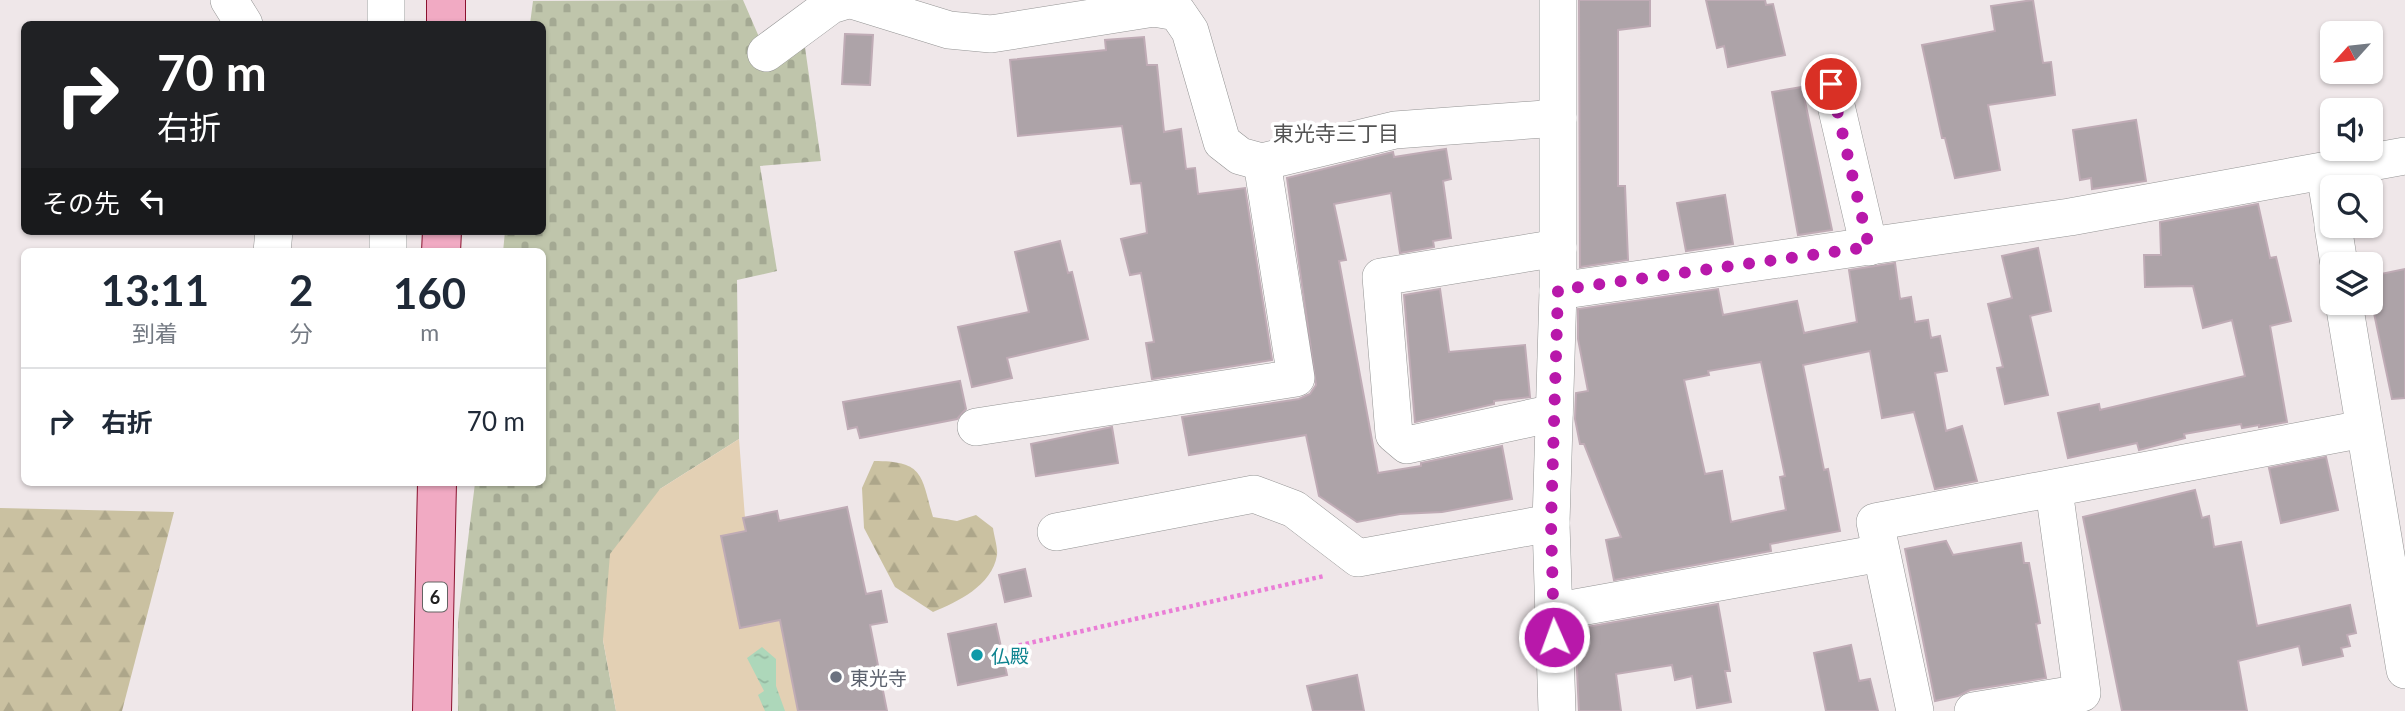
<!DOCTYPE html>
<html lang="ja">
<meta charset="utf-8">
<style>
:root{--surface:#fff;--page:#f2f2f3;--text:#1f2937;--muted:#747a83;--line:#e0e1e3}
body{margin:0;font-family:Lato,"Noto Sans JP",sans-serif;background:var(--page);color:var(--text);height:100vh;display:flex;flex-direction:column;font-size:26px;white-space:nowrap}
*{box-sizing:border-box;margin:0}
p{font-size:23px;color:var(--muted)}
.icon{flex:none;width:38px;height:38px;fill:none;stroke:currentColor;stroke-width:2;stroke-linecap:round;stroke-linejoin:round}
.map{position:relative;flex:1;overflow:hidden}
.panel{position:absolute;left:21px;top:248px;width:525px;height:238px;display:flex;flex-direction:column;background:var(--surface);border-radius:10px;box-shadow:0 2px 5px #0004}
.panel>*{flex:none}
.hud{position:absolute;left:21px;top:21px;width:525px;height:214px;border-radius:10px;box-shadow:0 2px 5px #0004;background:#202124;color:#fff;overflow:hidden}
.needle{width:46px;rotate:243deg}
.tools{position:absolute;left:2320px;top:21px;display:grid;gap:14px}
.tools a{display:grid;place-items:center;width:63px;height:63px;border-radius:10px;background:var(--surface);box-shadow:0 2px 5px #0004;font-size:35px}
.pin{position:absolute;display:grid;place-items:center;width:60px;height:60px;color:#fff;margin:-30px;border:4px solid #fff;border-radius:50%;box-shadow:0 2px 7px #0007}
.me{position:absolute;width:77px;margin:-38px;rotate:358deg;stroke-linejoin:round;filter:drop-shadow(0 0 5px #0008)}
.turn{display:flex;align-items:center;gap:24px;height:147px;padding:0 21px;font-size:32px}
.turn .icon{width:91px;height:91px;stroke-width:2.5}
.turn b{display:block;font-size:49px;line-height:60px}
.then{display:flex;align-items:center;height:66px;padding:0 21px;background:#0003;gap:14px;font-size:26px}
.eta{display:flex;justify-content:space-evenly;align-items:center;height:119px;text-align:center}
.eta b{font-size:42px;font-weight:700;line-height:49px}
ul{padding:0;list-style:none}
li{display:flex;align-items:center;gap:21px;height:105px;padding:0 21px;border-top:2px solid var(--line)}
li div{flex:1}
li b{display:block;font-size:26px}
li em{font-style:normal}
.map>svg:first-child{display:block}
</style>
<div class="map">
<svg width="2405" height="711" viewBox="0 0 2405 711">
<defs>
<pattern id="forest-firs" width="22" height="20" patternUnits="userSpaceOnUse" patternTransform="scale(1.75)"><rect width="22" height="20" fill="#cac1a1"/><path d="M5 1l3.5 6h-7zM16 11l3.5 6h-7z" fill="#ada68a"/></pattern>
<pattern id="cemetery-stones" width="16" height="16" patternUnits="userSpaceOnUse" patternTransform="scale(1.75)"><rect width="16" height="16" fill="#bfc5ab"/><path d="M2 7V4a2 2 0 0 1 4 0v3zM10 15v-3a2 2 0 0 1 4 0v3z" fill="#a4a993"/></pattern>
<pattern id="water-ripples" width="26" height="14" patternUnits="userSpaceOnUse" patternTransform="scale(1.75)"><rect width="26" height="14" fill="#add7ba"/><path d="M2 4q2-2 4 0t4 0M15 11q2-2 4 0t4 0" fill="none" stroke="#95b8a0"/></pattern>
</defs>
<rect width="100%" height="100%" fill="#efe7e9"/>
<!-- forest -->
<g fill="url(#forest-firs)">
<path d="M874 461C924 461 921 475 933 517L957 521 976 515 993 528C994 536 998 548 997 555 992 586 957 602 933 612L895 587 864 528 862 488Z"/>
<polygon points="0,508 174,512 122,711 0,711"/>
</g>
<!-- cemetery -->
<polygon fill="url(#cemetery-stones)" points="743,0 766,53 802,26 821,161 760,166 777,271 737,280 739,439 660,489 603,640 616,711 458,711 458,621 475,483 542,483 542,252 503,252 505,231 542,231 542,24 530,24 533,1"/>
<!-- garden -->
<polygon fill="#e3d0b4" points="739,439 746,531 721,536 740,628 836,608 798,711 616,711 603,640 610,554 660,489"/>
<!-- water -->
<polygon fill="url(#water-ripples)" points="762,647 776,659 776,686 785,711 765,711 758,695 764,691 747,658"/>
<!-- building -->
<g fill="#ada3a8" stroke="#bfabb5" stroke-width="2" fill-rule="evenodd">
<polygon points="1579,0 1650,0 1650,26 1618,30 1618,186 1625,186 1628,260 1580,267"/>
<polygon points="1706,0 1765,0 1766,5 1773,4 1785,55 1728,67 1724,46 1717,48"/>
<polygon points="2033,0 2043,63 2051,62 2055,95 1988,105 2000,170 1955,178 1945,138 1942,138 1922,45 1995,31 1991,6"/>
<polygon points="845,34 873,35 870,85 842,84"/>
<polygon points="1144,37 1147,65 1157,65 1164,132 1181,129 1186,169 1195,168 1198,194 1245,188 1272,360 1152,379 1146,343 1154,342 1141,273 1130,275 1121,239 1147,233 1141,183 1131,184 1122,126 1018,136 1010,60 1106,50 1105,40"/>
<polygon points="1802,87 1832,230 1798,235 1772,92"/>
<polygon points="2136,120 2146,181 2092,189 2091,178 2080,180 2073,130"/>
<polygon points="1446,149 1451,179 1443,181 1451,238 1433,241 1434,247 1400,253 1391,193 1334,204 1346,260 1339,261 1378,473 1421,466 1421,463 1502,446 1512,499 1442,512 1400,514 1357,522 1319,496 1306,435 1189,455 1182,417 1299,399 1310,394 1316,385 1287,178 1393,152 1394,157"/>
<polygon points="1725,195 1733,244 1686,251 1677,203"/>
<polygon points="2258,204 2270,258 2276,257 2291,321 2270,326 2287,422 2259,427 2259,425 2242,428 2241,424 2184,434 2185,438 2139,450 2137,443 2068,458 2058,413 2099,404 2100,410 2245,376 2232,320 2203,328 2193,286 2145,287 2144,255 2161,255 2160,222"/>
<polygon points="1060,241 1068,273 1072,272 1088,339 1007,358 1012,378 972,387 958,327 1029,312 1015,252"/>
<polygon points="2038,248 2051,311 2030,316 2048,395 2005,404 1997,368 2003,367 1988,304 2012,298 2002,256"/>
<path d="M1895 263 1900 299 1911 297 1915 322 1928 320 1931 338 1940 336 1947 371 1935 373 1946 431 1962 426 1977 481 1935 489 1914 412 1882 418 1870 351 1803 365 1824 470 1828 469 1840 531 1770 544 1771 551 1614 580 1606 540 1621 537 1584 444H1580L1575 419 1576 393 1588 391 1578 339V309L1718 289 1723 315 1797 301 1804 333 1857 322 1849 270ZM1761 362 1785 476 1780 477 1786 510 1731 522 1722 471 1705 474 1684 380 1709 375 1708 371Z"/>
<polygon points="2405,269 2405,398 2392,399 2371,299 2371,276"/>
<polygon points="1440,289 1449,352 1525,345 1530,397 1494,401 1494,404 1415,422 1404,295"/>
<polygon points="960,381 966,409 957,419 860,438 857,427 848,429 843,402"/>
<polygon points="1112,427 1118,463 1036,476 1031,444"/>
<polygon points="2326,457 2338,510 2281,523 2269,468"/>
<polygon points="2195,490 2202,518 2209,516 2214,547 2241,542 2257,626 2350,605 2356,633 2347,635 2350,646 2341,648 2343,656 2303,665 2299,646 2238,661 2247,711 2122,711 2083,517"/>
<polygon points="847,507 866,594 881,591 887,622 870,625 887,711 798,711 780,620 740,628 721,536 746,531 743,518 777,511 779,521"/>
<polygon points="1946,541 1953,555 2021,543 2024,563 2029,563 2040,623 2036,624 2046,678 1970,690 1958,696 1935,701 1905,549"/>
<polygon points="1025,569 1031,596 1005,602 999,575"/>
<polygon points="1718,604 1730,671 1725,671 1731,702 1697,708 1692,676 1675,680 1672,665 1616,674 1621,711 1579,711 1575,629"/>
<polygon points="996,624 1007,675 958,685 948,634"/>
<polygon points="1851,645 1859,681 1870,679 1878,711 1826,711 1814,653"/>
<polygon points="1357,675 1364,711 1313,711 1307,686"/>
</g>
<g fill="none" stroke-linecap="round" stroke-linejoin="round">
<defs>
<g id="minor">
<polyline points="229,0 244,24"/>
<polyline points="386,0 386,24"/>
<polyline points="852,0 949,30 991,34 1154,8 1177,12 1190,31 1222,142 1240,156 1262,162 1395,130 1558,118"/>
<polyline points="766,53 831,5 847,0"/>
<polyline points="1831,84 1869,247"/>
<polyline points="2325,172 2333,223"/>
<polyline points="2333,226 2339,264"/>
<polyline points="388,231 388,252"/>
<polyline points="272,252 274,231"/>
<polyline points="1558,291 2070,217 2405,156"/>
<polyline points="2344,303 2405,670"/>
<polyline points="1554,413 1407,445 1394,434 1381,277 1558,248"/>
<polyline points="976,427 1296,378 1262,162"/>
<polyline points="1056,532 1254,494 1294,509 1358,558 1551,523"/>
<polyline points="1553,612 1881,553"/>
<polyline points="1557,711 1551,523 1558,291 1558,0"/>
<polyline points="1915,711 1875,522 2363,429"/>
<polyline points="1973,711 2082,693 2054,490"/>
</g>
<g id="major">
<polyline points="446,24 446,0"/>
<polyline points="441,252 442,231"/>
<polyline points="432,711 437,483"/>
</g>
</defs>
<!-- minor casing -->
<use href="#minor" stroke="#949494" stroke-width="38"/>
<!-- major casing -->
<use href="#major" stroke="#8a122f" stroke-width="40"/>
<!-- path -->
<polyline stroke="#ea7ed6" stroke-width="4.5" stroke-dasharray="3.5 3.5" stroke-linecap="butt" points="1012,647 1324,576"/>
<!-- minor -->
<use href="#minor" stroke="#fff" stroke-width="37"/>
<!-- major -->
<use href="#major" stroke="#f1aac3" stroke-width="38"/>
</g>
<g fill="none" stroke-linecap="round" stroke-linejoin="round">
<!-- route -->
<polyline stroke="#b818aa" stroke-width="12" stroke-dasharray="0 21.6" points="1554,637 1551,523 1558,290 1869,247 1831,84"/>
</g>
<!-- markers -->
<circle fill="#0f9aa8" stroke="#fff" stroke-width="2.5" cx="977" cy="655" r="7"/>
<circle fill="#6b7280" stroke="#fff" stroke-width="2.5" cx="836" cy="677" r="7"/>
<g text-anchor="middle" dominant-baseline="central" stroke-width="7" stroke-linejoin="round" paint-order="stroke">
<!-- shield labels -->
<rect fill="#fff" stroke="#636363" stroke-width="2" x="423" y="582.5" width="24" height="29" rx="5"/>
<g font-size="18" font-weight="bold" fill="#202020">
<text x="435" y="597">6</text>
</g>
<!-- culture labels -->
<g font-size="19" fill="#0d838f" stroke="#fff" text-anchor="start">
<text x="991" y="655">仏殿</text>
</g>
<!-- worship labels -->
<g font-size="19" fill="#5b616d" stroke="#fff" text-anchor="start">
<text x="850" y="677">東光寺</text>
</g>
<!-- neighbourhood labels -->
<g font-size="21" fill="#535353" stroke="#fff">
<text x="1336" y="132">東光寺三丁目</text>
</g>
</g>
</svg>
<div class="tools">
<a><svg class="needle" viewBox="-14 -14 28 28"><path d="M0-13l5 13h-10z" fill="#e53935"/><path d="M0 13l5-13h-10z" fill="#747a83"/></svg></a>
<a><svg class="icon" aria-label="sound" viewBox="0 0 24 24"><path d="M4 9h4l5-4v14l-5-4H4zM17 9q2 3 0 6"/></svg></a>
<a><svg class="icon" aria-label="search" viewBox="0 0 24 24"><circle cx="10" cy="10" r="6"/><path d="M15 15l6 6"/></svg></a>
<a><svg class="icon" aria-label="layers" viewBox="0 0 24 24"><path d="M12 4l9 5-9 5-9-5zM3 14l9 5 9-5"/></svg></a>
</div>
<div class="pin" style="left:1831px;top:84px;background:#d93025"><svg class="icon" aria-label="arrive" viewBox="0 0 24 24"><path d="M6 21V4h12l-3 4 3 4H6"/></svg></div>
<svg class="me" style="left:1554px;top:637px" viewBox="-20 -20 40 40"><circle r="17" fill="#b818aa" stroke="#fff" stroke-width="3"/><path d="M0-11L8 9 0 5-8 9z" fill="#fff"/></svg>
<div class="hud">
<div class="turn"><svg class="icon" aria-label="right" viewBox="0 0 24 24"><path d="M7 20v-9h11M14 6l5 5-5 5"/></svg><div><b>70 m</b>右折</div></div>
<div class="then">その先<svg class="icon" aria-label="left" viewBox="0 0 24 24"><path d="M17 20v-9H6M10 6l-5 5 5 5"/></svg></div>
</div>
<section class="panel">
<div class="eta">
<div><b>13:11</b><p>到着</p></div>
<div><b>2</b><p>分</p></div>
<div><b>160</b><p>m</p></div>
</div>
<ul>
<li><svg class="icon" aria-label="right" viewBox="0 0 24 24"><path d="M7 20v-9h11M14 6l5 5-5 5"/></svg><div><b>右折</b></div><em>70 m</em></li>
</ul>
</section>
</div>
